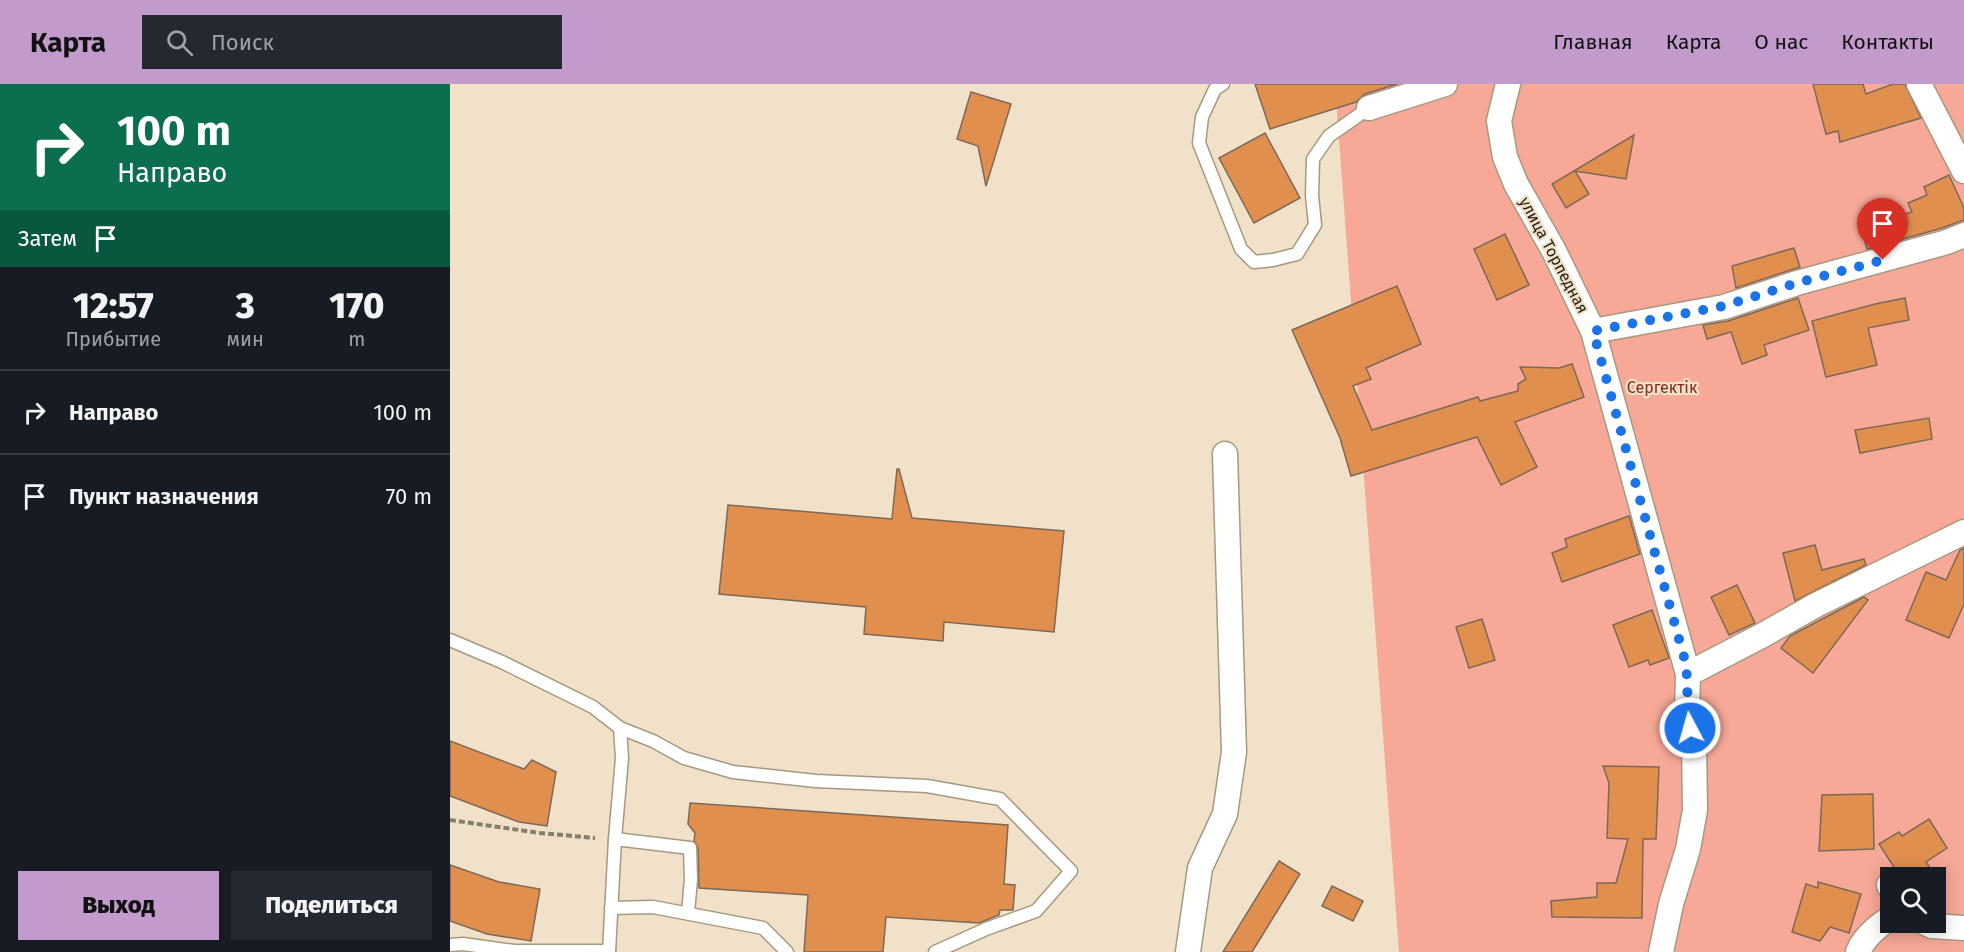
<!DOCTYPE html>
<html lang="ru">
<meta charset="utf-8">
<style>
:root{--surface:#171b24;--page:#242831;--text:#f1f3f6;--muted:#9ea1a6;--line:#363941;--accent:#c39acc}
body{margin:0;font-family:"Fira Sans",sans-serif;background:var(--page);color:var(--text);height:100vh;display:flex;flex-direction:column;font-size:22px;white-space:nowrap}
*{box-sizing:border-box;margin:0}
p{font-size:20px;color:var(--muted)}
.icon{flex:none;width:33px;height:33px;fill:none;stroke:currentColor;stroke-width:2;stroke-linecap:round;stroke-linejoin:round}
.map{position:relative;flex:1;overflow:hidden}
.panel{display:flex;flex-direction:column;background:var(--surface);width:450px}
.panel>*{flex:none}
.hud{background:#0b6e4f;color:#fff;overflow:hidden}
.fabs{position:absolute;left:1430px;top:783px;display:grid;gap:12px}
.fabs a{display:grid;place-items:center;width:66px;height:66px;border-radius:0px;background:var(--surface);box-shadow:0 3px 15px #0003;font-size:30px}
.pin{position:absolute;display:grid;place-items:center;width:51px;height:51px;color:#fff;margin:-62px -26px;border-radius:50% 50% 50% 0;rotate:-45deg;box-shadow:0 0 6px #0007}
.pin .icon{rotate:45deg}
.me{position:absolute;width:66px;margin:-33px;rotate:354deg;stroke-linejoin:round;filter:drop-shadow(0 0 4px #0008)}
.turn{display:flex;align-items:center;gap:21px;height:126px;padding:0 18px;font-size:27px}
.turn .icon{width:78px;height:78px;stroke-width:2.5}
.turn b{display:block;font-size:42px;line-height:51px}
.then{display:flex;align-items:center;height:57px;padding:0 18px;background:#0003;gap:12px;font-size:22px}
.eta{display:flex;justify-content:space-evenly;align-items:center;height:102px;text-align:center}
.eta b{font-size:36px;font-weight:800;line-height:42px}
.action{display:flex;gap:12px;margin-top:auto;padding:12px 18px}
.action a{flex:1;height:69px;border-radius:0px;background:var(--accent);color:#111;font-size:24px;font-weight:800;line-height:69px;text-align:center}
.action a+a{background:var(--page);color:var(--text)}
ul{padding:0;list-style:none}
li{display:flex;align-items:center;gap:18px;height:84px;padding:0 18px;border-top:2px solid var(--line)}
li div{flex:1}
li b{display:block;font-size:22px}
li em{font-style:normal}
header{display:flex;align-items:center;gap:36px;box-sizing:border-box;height:84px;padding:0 30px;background:var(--accent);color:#111}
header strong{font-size:28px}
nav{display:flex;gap:33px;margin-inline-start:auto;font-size:21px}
.search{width:420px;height:54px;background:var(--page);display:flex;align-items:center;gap:15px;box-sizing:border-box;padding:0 21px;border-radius:0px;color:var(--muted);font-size:22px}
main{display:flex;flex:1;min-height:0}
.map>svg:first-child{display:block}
</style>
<header>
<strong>Карта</strong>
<div class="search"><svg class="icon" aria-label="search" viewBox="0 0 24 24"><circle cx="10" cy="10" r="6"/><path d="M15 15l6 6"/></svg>Поиск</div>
<nav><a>Главная</a><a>Карта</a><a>О нас</a><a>Контакты</a></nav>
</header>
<main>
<section class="panel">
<div class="hud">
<div class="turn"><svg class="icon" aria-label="right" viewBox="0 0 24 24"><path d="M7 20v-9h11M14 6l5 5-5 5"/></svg><div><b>100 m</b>Направо</div></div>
<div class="then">Затем<svg class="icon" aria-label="arrive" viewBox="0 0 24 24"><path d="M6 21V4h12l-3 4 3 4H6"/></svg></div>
</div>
<div class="eta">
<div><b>12:57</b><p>Прибытие</p></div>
<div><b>3</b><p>мин</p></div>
<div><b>170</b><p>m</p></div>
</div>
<ul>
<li><svg class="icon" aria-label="right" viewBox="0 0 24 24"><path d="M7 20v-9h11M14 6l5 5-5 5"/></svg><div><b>Направо</b></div><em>100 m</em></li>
<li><svg class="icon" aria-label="arrive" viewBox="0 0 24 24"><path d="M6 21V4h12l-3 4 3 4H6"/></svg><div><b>Пункт назначения</b></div><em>70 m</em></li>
</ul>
<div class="action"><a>Выход</a><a>Поделиться</a></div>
</section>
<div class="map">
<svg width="1514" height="868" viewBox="0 0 1514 868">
<rect width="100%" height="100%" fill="#f0e1c8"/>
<!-- green -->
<path fill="#f7a896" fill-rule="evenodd" d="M885 0H1514V868H949ZM1440 794H1485V838H1440Z"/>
<!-- building -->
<g fill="#e08f4f" stroke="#7e6858" stroke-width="1.5">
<polygon points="805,0 947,0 915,10 906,18 820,45"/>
<polygon points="1363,0 1413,0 1416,10 1443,0 1455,0 1471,34 1390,58 1388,47 1376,50"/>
<polygon points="521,8 561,20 536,102 528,62 507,55"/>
<polygon points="815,49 850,114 804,139 769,74"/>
<polygon points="1184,51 1176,95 1125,87 1139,110 1116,124 1102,100"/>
<polygon points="1499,91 1514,124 1514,136 1492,144 1417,165 1411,143 1462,128 1458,119 1477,111 1474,103"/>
<polygon points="1055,150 1079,201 1047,216 1024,165"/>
<polygon points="1344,164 1350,183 1286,204 1282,182"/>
<polygon points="947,202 971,260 916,284 921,295 903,302 922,346 1028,313 1030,317 1068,307 1068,300 1076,295 1070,283 1109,284 1122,280 1134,313 1065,338 1087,383 1051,401 1027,353 901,392 890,354 842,246"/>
<polygon points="1348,214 1359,246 1314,261 1317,271 1292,280 1281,248 1257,255 1253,241 1278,237"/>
<polygon points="1455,214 1459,236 1418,244 1427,281 1376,293 1362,237 1425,220"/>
<polygon points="1479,334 1482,355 1410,369 1405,346"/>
<polygon points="447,385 449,385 462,434 614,447 604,548 494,538 493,557 414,550 416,523 269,510 278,421 442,435"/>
<polygon points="1179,432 1190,470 1112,498 1102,469 1117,463 1115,455"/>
<polygon points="1365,461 1372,486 1414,475 1416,481 1345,517 1333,469"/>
<polygon points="1514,464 1514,520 1499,554 1456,536 1476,488 1496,496 1510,466"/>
<polygon points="1287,501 1305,539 1279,551 1261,513"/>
<polygon points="1414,513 1418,516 1363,589 1331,564 1340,552"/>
<polygon points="1202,526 1219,574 1200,581 1198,576 1179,583 1163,541"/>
<polygon points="1032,535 1045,576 1019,584 1006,543"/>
<polygon points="0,657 74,685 82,676 106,688 97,742 69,738 0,712"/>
<polygon points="1153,682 1209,683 1206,755 1193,755 1192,834 1102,833 1101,817 1147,813 1147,799 1166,799 1178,755 1157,754 1159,699"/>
<polygon points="1423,710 1424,765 1369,767 1372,711"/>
<polygon points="240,719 558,741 554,800 565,801 563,826 550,826 549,831 529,839 436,833 433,868 354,868 358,811 249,804 248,764 244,757 245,749 238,740"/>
<polygon points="1479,735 1497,764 1476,778 1487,794 1451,794 1429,760 1449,748 1452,752"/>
<polygon points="829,777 850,790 802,868 773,868"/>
<polygon points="0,781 49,798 90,805 81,857 37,850 0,837"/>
<polygon points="1368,798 1411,810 1399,849 1380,843 1370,857 1342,848 1356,800 1368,804"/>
<polygon points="882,802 913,817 903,837 872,822"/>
</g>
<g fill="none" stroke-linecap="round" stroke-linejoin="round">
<defs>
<g id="service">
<polyline points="773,0 765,5 752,33 749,59 791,165 804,178 823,176 847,170 865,141 862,111 863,75 879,52 919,24"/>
<polyline points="0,556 52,578 143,623 170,644 172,674 165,755 159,868"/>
<polyline points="170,644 203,657 234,674 283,688 366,697 477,702 550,715 621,787 586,827 536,845 485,868"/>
<polyline points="165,755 240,764 241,795 238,829"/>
<polyline points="161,824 203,823 313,844 337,868"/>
<polyline points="0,861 13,860 64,867 159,867"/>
</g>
<g id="minor">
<polyline points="1058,0 1049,37 1055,73 1066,100 1104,167 1143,247 1238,590 1237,630 1244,658 1245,726 1238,765 1221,820 1211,868"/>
<polyline points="1469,0 1514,87"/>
<polyline points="919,24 995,0"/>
<polyline points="1143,247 1274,223 1347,199 1497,158 1514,151"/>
<polyline points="1238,590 1313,551 1366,521 1514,448"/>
<polyline points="1439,801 1440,803"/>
<polyline points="1473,838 1482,842 1514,844"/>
<polyline points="738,868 750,784 775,730 784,668 775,370"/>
<path d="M1408 868C1414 853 1427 843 1440 834"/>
</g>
</defs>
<!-- service casing -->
<use href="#service" stroke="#a79981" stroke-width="15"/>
<!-- minor casing -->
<use href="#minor" stroke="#a79981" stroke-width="27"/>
<!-- path -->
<polyline stroke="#887e6d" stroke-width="4" stroke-dasharray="6 3" stroke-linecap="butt" points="0,736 90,749 145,754"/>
<!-- service -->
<use href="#service" stroke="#fff" stroke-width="12"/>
<!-- minor -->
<use href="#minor" stroke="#fff" stroke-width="24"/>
</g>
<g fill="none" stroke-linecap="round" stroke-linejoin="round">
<!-- route -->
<path stroke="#1a73e8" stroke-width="10" stroke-dasharray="0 18" d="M1240 644C1235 620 1240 597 1234 573L1143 247 1274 222 1347 199 1433 176"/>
</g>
<g text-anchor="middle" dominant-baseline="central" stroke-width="4.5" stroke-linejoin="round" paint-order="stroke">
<!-- street labels -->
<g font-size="16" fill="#251f16" stroke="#f0e1c8">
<text transform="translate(1104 171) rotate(62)">улица Торпедная</text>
</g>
<!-- park labels -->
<g font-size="16" fill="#812917" stroke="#f0e1c8">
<text x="1212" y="303">Сергектік</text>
</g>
</g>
</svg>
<div class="fabs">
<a><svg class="icon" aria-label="search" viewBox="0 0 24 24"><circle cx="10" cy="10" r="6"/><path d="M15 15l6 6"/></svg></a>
</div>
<div class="pin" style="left:1433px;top:176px;background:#d93025"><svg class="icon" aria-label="arrive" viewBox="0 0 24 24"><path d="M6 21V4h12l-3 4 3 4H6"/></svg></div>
<svg class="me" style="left:1240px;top:644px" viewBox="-20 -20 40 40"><circle r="17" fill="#1a73e8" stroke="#fff" stroke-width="3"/><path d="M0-11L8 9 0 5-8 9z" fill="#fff"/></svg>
</div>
</main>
